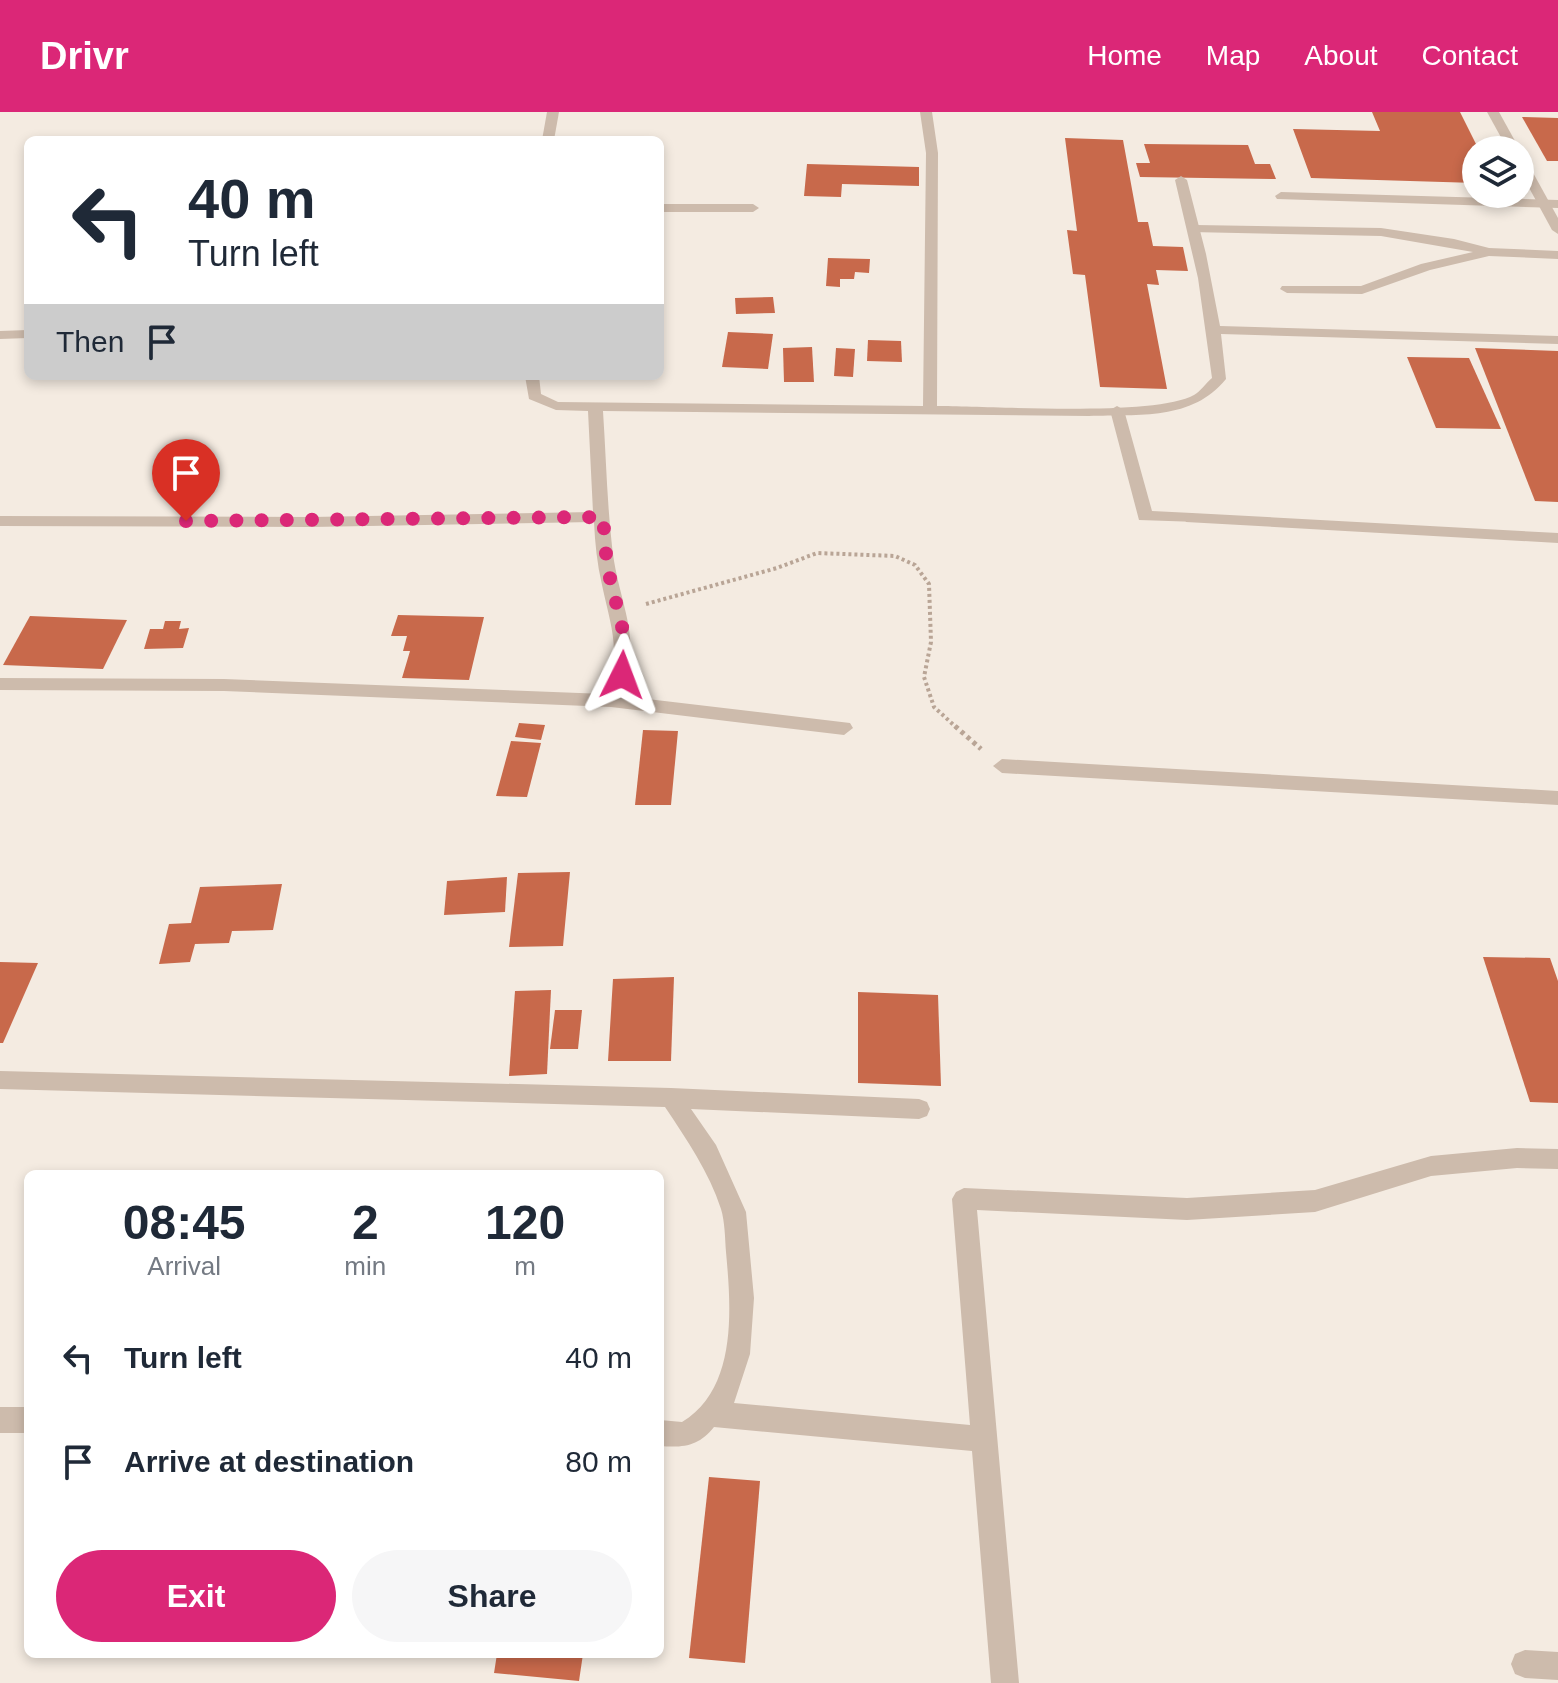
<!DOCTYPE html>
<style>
:root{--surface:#fff;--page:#f6f6f7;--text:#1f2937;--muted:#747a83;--accent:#db2777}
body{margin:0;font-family:Helvetica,sans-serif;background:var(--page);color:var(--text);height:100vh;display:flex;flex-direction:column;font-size:30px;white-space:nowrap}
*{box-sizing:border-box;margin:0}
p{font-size:26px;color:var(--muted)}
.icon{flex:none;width:44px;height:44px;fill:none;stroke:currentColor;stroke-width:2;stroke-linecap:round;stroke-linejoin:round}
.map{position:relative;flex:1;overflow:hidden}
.panel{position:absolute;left:24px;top:1058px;width:640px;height:488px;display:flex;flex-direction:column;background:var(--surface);border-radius:12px;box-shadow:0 4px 12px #0003}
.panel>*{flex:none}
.guide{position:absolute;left:24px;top:24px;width:640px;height:244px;border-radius:12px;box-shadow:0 4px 12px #0003;background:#fff;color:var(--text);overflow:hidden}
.fabs{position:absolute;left:1462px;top:24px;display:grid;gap:16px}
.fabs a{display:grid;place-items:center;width:72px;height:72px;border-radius:50%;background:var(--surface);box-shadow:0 4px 12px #0003;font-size:40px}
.pin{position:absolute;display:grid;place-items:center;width:68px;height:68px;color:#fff;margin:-82px -34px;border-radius:50% 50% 50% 0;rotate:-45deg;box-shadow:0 0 8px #0007}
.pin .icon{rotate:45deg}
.me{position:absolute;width:88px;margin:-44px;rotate:3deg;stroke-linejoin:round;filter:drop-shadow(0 0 6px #0008)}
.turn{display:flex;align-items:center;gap:28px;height:168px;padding:0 32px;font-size:36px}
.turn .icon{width:104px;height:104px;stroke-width:2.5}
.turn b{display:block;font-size:56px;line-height:68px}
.then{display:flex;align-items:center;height:76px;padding:0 32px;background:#0003;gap:16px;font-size:30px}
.eta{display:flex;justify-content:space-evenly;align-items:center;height:136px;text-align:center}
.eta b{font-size:48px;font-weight:700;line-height:56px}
.button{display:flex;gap:16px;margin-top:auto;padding:16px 32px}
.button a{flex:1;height:92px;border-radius:48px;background:var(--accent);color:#fff;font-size:32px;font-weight:700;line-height:92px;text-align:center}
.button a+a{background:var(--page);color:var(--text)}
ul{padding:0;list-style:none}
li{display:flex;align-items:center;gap:24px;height:104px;padding:0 32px}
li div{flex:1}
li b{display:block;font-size:30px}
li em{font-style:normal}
header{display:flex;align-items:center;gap:48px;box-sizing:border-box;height:112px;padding:0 40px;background:var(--accent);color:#fff}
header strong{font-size:38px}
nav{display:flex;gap:44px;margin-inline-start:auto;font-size:28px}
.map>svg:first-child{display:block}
</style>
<header>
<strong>Drivr</strong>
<nav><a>Home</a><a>Map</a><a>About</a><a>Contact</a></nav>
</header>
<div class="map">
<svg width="1558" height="1571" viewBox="0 0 1558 1571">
<rect width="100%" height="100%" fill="#f4ebe1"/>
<!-- building -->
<g fill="#c8694b">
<polygon points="1372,0 1460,0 1479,38 1476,38 1476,71 1311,66 1293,17 1380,19"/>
<polygon points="1522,5 1558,6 1558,49 1547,49"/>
<polygon points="1065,26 1123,28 1138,110 1148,110 1153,134 1183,135 1188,159 1156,158 1159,173 1147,172 1167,277 1100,275 1085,163 1073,162 1067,118 1077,119"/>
<polygon points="1144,32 1248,33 1255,52 1270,52 1276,67 1140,65 1136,51 1150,51"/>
<polygon points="807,52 919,55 919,74 842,72 841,85 804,84"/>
<polygon points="828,146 870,147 869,161 855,160 854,167 840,167 840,175 826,174"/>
<polygon points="773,185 775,201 736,202 735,186"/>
<polygon points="728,220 773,222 768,257 722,255"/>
<polygon points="868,228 901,229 902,250 867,249"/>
<polygon points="812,235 814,270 784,270 783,236"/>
<polygon points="836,236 855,237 853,265 834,264"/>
<polygon points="1475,236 1558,239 1558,390 1535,389"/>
<polygon points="1407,245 1469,246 1501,317 1436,316"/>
<polygon points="398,503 484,505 469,568 402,566 410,539 403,539 407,524 391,524"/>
<polygon points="30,504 127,508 103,557 3,553"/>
<polygon points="165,509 181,509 179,517 189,516 183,536 144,537 150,517 163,517"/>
<polygon points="519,611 545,613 541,628 515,625"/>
<polygon points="643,618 678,619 671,693 635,693"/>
<polygon points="511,629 541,631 527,685 496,684"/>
<polygon points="570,760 563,834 509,835 518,761"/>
<polygon points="507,765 505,800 444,803 447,769"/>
<polygon points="282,772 273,818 232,819 229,831 195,832 190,850 159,852 169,812 191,811 200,775"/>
<polygon points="1483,845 1550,846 1558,869 1558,991 1530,990"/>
<polygon points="0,850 38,851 3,931 0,931"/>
<polygon points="674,865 671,949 608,949 613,867"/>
<polygon points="551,878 547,962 509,964 515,879"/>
<polygon points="858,880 938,883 941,974 858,971"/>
<polygon points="555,898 582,898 578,937 550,937"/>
<polygon points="709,1365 760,1369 745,1551 689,1546"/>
<polygon points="497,1542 583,1542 579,1569 494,1561"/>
</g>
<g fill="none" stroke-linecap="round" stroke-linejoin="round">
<!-- path-far1 -->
<polyline stroke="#b9a596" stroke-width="4" stroke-dasharray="3 3" stroke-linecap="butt" points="646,492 777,456 817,441 895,444 915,453 929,472 931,530 924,565 934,595 957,616"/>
<!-- path -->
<polyline stroke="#b9a596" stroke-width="5" stroke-dasharray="4 4" stroke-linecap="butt" points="955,614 981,637"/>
<!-- service -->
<g fill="#cdbbac" fill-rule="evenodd">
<polygon points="660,92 753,92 759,96 753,100 660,100"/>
<polygon points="1196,113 1381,116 1454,127 1489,136 1558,139 1558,147 1489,144 1430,158 1362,182 1287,181 1280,177 1282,174 1361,174 1421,152 1473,140 1381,124 1191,120 1190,117"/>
<polygon points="1117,294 1124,298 1152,399 1192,401 1200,406 1198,410 1139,408 1110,298"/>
</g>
<!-- minor -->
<g fill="#cdbbac" fill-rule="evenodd">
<polygon points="547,0 559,0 554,28 542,28"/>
<path d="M920 0H932L938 41 937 294C990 294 1155 305 1194 283 1200 280 1206 271 1212 266L1198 166 1175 68 1181 64 1187 68 1206 142 1220 214 1558 224V232L1221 222 1226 267C1192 309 1139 302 1089 304L603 299C606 344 607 390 612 434 618 492 644 524 622 584L850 611 853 616 844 623 611 595 224 579 0 578V566L224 567 605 582C622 538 611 516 602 473 597 452 595 431 594 410L311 415 0 414V404L311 405 593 400 588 299 556 298 529 287 525 264H539L541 282 558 290 923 294 926 41Z"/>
<polygon points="1281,80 1558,88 1558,96 1277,87 1275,84"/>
<polygon points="28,218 28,226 0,227 0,219"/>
<polygon points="1192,401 1558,421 1558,431 1186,410 1184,406"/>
<polygon points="1002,647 1558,679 1558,693 1002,661 993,654"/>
<path d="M0 959 671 976 919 987 927 990 930 997 927 1004 919 1007 691 997 716 1033 746 1100 754 1186 750 1242 734 1291 970 1313 952 1087 956 1080 964 1076 1187 1086 1315 1078 1431 1044 1517 1036 1558 1037V1057L1517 1056 1431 1064 1315 1100 1187 1108 977 1098 1019 1571H991L972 1339 714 1315C699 1334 684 1336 660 1334V1308L682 1310C738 1276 731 1195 726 1140 725 1127 725 1110 721 1097 709 1060 687 1028 665 995L0 977Z"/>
<rect x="0" y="1295" width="28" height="26"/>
<polygon points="1525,1538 1558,1540 1558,1568 1525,1566 1515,1562 1511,1552 1515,1542"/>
</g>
<!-- tertiary -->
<g fill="#cdbbac" fill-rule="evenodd">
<polygon points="1487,0 1499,0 1520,38 1508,38"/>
<polygon points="1520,44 1526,48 1558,106 1558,122 1552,118 1520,59"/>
</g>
</g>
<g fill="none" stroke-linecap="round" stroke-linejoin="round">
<!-- route -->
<polyline stroke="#db2777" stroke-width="14" stroke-dasharray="0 25.2" points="186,409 603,405 607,454 626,531 622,563"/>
</g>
</svg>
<div class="fabs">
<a><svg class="icon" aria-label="layers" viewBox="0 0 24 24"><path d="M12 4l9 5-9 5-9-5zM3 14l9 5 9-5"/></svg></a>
</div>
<div class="pin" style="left:186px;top:409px;background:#d93025"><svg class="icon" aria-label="arrive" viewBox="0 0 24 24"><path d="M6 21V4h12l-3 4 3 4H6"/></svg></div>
<svg class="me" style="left:622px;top:563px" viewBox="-20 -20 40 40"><path d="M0-17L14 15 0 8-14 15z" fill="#db2777" stroke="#fff" stroke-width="4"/></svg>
<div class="guide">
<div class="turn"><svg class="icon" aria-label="left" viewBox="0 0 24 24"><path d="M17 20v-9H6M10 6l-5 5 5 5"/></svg><div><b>40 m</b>Turn left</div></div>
<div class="then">Then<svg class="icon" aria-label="arrive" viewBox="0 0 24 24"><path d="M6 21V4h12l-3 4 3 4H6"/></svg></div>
</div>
<section class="panel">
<div class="eta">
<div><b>08:45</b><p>Arrival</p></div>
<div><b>2</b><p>min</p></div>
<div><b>120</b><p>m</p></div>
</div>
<ul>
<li><svg class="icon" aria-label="left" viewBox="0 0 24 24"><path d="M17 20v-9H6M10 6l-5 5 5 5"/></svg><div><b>Turn left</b></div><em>40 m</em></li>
<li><svg class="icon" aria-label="arrive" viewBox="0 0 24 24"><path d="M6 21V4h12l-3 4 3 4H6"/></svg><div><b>Arrive at destination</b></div><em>80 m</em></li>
</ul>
<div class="button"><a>Exit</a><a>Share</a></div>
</section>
</div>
